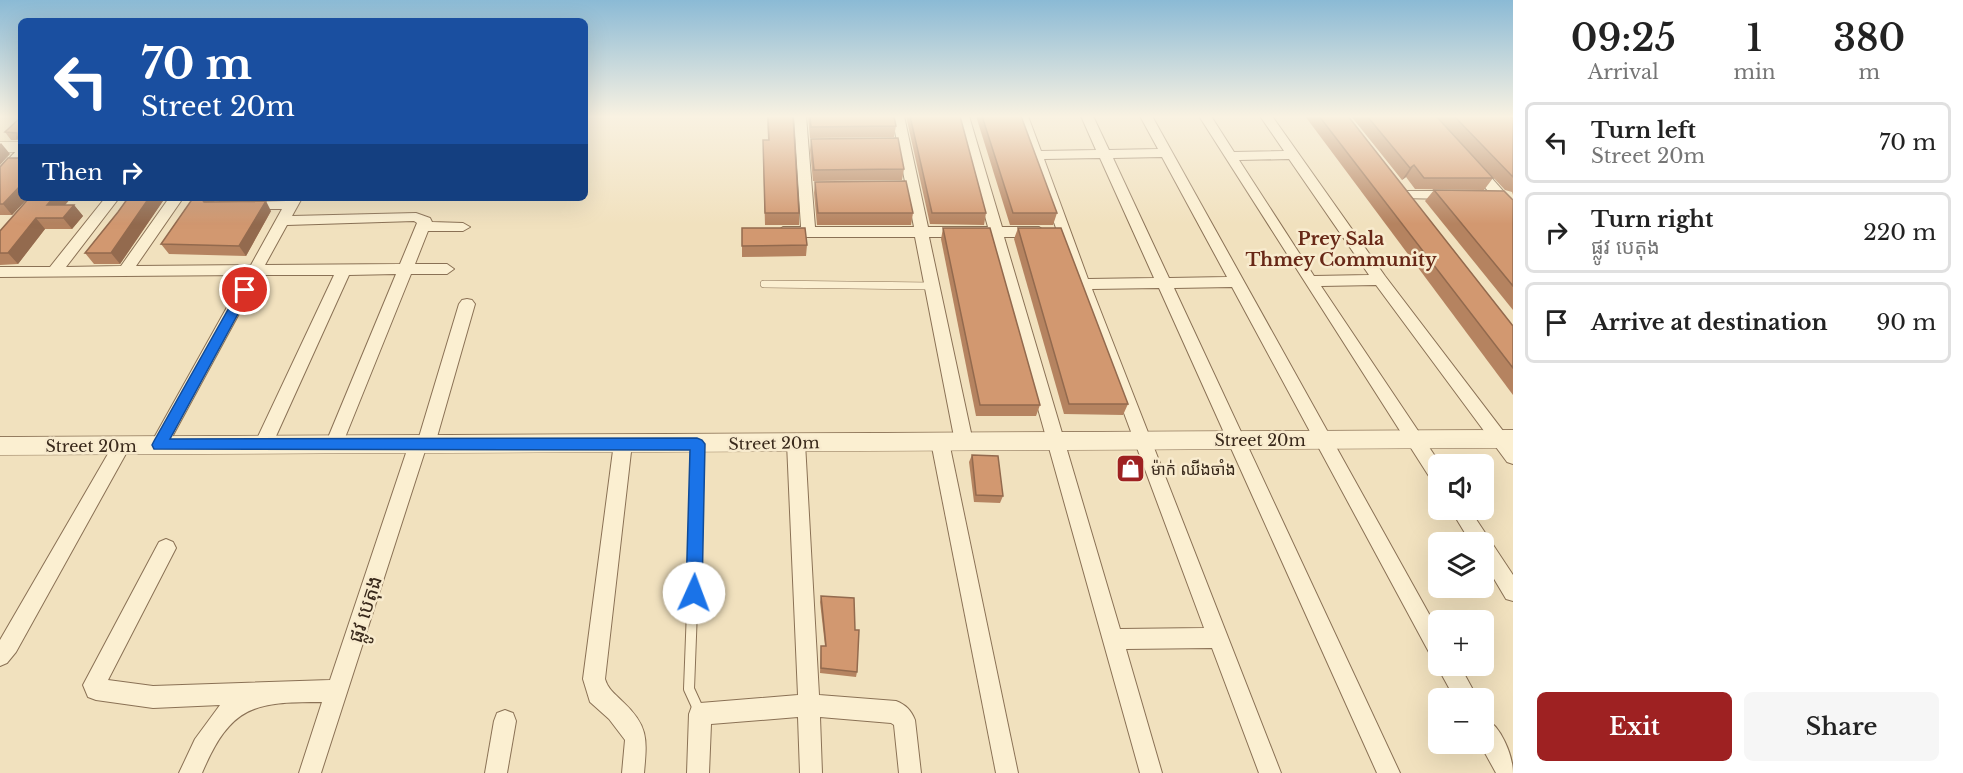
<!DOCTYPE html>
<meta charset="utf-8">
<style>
:root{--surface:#fff;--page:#f6f6f6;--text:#222;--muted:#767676;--line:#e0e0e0;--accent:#9e2122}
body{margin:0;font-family:"Libre Baskerville","Noto Sans Khmer",serif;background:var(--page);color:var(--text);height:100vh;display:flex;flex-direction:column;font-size:22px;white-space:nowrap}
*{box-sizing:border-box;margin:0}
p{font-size:20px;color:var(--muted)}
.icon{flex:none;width:33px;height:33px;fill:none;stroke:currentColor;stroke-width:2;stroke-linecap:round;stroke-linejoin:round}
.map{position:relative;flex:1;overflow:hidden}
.sheet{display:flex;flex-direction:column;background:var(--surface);width:450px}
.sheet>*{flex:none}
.guide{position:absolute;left:18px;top:18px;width:570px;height:183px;border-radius:9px;box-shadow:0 6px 24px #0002;background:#1a4fa0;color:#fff;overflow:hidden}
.buttons{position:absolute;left:1428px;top:454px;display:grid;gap:12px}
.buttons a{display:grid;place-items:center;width:66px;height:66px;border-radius:9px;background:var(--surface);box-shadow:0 6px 24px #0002;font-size:30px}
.pin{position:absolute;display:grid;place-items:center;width:51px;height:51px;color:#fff;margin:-26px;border:3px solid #fff;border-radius:50%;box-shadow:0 2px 6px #0007}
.me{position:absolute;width:66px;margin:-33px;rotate:2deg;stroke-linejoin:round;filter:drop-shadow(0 0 4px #0008)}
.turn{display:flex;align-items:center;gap:21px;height:126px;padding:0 24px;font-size:27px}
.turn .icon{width:78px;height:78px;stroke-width:2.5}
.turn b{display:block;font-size:42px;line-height:51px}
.then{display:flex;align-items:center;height:57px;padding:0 24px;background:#0003;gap:12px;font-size:22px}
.eta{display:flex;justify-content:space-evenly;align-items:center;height:102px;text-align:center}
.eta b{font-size:36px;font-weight:600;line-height:42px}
.button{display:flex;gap:12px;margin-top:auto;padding:12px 24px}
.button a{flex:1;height:69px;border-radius:9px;background:var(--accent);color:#fff;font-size:24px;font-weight:600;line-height:69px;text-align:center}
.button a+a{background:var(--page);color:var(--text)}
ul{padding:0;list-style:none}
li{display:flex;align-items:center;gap:18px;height:81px;margin:0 12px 9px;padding:0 12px;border:3px solid var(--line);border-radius:9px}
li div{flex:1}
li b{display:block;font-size:22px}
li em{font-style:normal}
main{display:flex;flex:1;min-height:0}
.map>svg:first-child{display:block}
</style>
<main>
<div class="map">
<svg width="1513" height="773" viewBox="0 0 1513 773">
<rect width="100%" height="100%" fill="#f1e1be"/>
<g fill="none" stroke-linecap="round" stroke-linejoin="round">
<defs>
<polyline id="service-far2" points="764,284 932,286"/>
<polyline id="service-far1" points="696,506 697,444"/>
<polyline id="service" points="696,505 689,689 700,713"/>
<g id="minor">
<path d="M794 116H806L815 227H914L892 116H904L928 227H988L957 116H969L1002 227H1039L1046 232 1039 237H1004L1120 629 1204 628 1076 284 1016 116H1028L1041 151 1096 150 1081 116H1093L1109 150 1158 149 1140 116H1152L1438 630V659L1431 656 1232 287 1174 288 1400 773H1377L1159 288 1092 289 1281 773H1259L1212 648 1126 649 1162 773H1140L990 237H929L973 442 970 447 964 449 958 447 955 442 915 237H783L776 232 783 227H801ZM1162 157 1227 277 1169 278 1113 158ZM1100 158 1154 278 1088 279 1044 159Z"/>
<path d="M1199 116H1211L1234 152 1284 151 1260 116H1272L1385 276 1513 444V464L1507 462 1376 285 1321 286 1441 465H1438V483L1432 481ZM1289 159 1369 275 1314 276 1239 160Z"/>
<polygon points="21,149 21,161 5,179 0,180 0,168 17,150"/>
<polygon points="1475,164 1480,165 1513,202 1513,214 1508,213 1470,171 1469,168"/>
<polygon points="1404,191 1451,191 1458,195 1451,199 1399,198 1397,195 1399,192"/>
<path d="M105 198H119L66 267 121 266 169 198H183L136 266 251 265 282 209H241L239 206 241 203 246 202 287 201 288 198H302L292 216 416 213 430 218 432 222 463 223 470 227 463 231H428L415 264H447L454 269 447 274H411L340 450 334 452 328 450 325 445 396 274 349 275 272 445 269 450 263 452 257 450 254 445 334 275H260L165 450 159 452 153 450 150 445 245 275 0 277V267H50ZM414 221 417 223 400 264 265 265 287 225Z"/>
<path d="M467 299 472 300 475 304 435 444 432 449 425 451 321 773H299L322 702C254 702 231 705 202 773H179L195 739 220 705 153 708 96 700 88 697 83 685 159 542 166 539 173 542 176 548 108 680 153 686 330 680 409 444 412 439 419 437 459 304 462 300Z"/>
<polygon points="940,435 946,437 949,442 1018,773 996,773 931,442 934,437"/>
<path d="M623 436 629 438 632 443 605 679C608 689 614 693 622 701 649 726 647 739 644 773H622L625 740 609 719 590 702 583 679 614 443 617 438Z"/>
<path d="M796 436 802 438 805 443 819 695 896 701C906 705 911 710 915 720L921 773H899L894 725 891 723 820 717 822 773H800L798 717 711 724 709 773H687L689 714 692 706 700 703 798 695 787 443 790 438Z"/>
<polygon points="122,438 128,440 131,445 128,450 16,652 7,663 0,666 0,640 116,440"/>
<polygon points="1451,510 1470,510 1513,575 1513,601 1506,599 1484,562 1484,543 1471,543"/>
<polygon points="1438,663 1438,666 1460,666 1478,699 1455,699 1437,666"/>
<polygon points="505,710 513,713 516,721 507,773 485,773 494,721 497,713"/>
<path d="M1484 718C1501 725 1513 756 1513 773H1496L1480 744H1484Z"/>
</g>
<g id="tertiary">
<rect x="0" y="142" width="21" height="10"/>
<polygon points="1513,430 1513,448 0,455 0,437"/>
</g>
</defs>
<!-- service-far2 casing -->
<use href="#service-far2" stroke="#8a7155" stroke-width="8"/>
<!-- service-far1 casing -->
<use href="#service-far1" stroke="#8a7155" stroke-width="10"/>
<!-- service casing -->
<use href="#service" stroke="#8a7155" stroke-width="12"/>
<!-- minor casing -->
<use href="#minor" stroke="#8a7155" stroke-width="2"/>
<!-- tertiary casing -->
<use href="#tertiary" stroke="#8a7155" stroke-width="1"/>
<!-- service-far2 -->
<use href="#service-far2" stroke="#fbefd1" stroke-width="7"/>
<!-- service-far1 -->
<use href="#service-far1" stroke="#fbefd1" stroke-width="8"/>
<!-- service -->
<use href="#service" stroke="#fbefd1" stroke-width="10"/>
<!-- minor -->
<use href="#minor" fill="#fbefd1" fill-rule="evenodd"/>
<!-- tertiary -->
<use href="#tertiary" fill="#fbefd1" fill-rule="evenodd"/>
</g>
<!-- wall -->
<g fill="#b58360">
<polygon points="767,116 793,116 799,213 799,225 765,225 763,151 768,140"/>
<polygon points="808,116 894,116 896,126 894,137 810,138"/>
<polygon points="906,116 960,116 986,213 984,225 930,224"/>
<polygon points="976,116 1021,116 1057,213 1053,225 1010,225"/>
<polygon points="1305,116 1348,116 1513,326 1513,395"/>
<polygon points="1351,116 1513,116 1513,195 1512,192 1505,190 1443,124 1493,178 1484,190 1415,189 1406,177 1402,180"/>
<polygon points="21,117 21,143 19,140 11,140 5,132"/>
<polygon points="811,139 904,169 902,180 813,181 810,150"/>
<polygon points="21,158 21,198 28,198 12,215 0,215 0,167"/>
<polygon points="815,182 913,213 911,225 817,225 814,193"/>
<polygon points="1434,190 1513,200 1513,310 1425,201"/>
<polygon points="128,198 165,198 120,264 94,264 85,253 118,212"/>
<polygon points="193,198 279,198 279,199 215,201 213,202 271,211 246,256 169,254 161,244"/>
<polygon points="65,205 74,205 83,216 72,229 45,229 18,264 0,265 0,231"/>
<polygon points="742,228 807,245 806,256 742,257"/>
<polygon points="943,228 1040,405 1036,416 976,416 941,239"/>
<polygon points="1018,228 1128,404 1123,415 1064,414 1014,239"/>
<polygon points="972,455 1003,496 1000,503 974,502 969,462"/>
<polygon points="821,596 855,630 857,672 856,677 820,673 821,646 825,646 820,602"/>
</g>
<!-- shaded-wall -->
<g fill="#936a4e">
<polygon points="21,134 21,143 17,138"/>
<polygon points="1,143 10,154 0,165 0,144"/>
<polygon points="1414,165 1406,177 1402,180 1410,168"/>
<polygon points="20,185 21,198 28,198 12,215 3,204"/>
<polygon points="53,198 71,198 56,216 47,205"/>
<polygon points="149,198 165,198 120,264 111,253"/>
<polygon points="201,198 213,198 215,201 206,206"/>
<polygon points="266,201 271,211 246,256 239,246"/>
<polygon points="74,205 83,216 72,229 63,218"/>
<polygon points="36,218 45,229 18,264 8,253"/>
</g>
<!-- building -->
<g fill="#d29870" stroke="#936a4e" stroke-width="1.5">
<polygon points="768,116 793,116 799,213 765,213 763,140 769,140"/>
<polygon points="810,116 894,116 896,126 811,127"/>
<polygon points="910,116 960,116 986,213 932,213"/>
<polygon points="982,116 1021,116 1057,213 1013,213"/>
<polygon points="1319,116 1348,116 1513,326 1513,368"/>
<polygon points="1367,116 1436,116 1493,178 1424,178 1414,165 1410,168"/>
<polygon points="1454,116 1510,116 1513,119 1513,177"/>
<polygon points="21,117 21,134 17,138 17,133 5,132"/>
<polygon points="898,138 904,169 814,170 811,139"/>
<polygon points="8,158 21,158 21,185 3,204 0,204 0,167"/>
<polygon points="906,181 913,213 818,213 815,182"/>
<polygon points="1434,190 1504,191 1513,200 1513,286"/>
<polygon points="29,198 53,198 47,205 74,205 63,218 36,218 8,253 0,253 0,231"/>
<polygon points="128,198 149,198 111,253 85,253 118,212"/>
<polygon points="193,198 201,198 204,202 266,201 239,246 161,244"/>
<polygon points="742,228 805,228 807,245 742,246"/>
<polygon points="943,228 990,228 1040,405 980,405"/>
<polygon points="1018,228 1061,228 1128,404 1069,404"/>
<polygon points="972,455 998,456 1003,496 976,495"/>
<polygon points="821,596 854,598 855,630 859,630 857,672 821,668 821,646 826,646"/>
</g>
<!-- sky -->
<linearGradient id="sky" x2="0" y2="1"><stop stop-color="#8bbad5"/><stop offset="0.52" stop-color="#f9f2e2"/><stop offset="1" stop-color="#f9f2e2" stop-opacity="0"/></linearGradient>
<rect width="1513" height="224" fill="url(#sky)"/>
<!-- route -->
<polygon fill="#1a73e8" stroke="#114b97" stroke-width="1.5" points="245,285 251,290 170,439 697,438 702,440 705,444 702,593 700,599 694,601 688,599 686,593 690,450 154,449 152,445 154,441 239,290"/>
<!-- icons -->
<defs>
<symbol id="shop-square" viewBox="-11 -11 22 22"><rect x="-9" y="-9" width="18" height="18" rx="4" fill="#9e2122" stroke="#f8ebce"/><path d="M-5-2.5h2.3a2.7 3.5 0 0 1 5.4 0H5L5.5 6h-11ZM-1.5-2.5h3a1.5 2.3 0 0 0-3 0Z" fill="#fff"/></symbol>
</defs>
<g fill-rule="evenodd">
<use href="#shop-square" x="1114" y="452" width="33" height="33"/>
</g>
<g text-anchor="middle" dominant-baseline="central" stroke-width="5" stroke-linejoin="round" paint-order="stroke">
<!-- street labels -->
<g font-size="16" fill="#39291b" stroke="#f8ebce">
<text x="1260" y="440">Street 20m</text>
<text transform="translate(774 443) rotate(-1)">Street 20m</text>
<text x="91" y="446">Street 20m</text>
</g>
<!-- poi labels -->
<g font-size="16" fill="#39291b" stroke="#f8ebce" text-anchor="start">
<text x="1151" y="469">ម៉ាក់ ឈីងចាំង</text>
</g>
<!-- neighbourhood labels -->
<g font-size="18" font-weight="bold" fill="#682817" stroke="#f8ebce">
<text x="1341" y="239">Prey Sala<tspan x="1341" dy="21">Thmey Community</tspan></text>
</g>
<!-- near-street labels -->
<g font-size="20" fill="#39291b" stroke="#f8ebce">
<text transform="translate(365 609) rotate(-72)">ផ្លូវ បេតុង</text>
</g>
</g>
</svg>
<div class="buttons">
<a><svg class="icon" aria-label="sound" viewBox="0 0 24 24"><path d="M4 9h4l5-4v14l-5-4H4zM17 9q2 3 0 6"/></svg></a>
<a><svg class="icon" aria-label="layers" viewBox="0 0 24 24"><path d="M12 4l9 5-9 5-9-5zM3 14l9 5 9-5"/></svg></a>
<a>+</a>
<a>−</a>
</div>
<div class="pin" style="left:245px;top:290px;background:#d93025"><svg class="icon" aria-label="arrive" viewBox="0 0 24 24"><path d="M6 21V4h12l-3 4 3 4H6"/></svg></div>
<svg class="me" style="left:694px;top:593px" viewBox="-20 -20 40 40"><circle r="19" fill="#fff"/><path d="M0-13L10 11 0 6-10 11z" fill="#1a73e8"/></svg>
<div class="guide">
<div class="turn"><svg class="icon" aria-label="left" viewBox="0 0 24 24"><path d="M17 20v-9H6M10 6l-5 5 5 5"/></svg><div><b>70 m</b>Street 20m</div></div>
<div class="then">Then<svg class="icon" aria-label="right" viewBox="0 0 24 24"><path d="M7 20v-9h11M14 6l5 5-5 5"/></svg></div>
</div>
</div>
<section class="sheet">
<div class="eta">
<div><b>09:25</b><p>Arrival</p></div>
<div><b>1</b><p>min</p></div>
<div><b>380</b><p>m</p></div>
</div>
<ul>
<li><svg class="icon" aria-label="left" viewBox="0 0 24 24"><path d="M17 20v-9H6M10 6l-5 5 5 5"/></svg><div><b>Turn left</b><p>Street 20m</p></div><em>70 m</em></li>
<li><svg class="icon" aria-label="right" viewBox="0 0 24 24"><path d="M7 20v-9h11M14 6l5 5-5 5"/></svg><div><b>Turn right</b><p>ផ្លូវ បេតុង</p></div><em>220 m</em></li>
<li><svg class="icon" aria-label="arrive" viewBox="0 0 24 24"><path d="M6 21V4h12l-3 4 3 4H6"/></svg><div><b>Arrive at destination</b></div><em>90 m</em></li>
</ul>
<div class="button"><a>Exit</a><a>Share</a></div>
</section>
</main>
